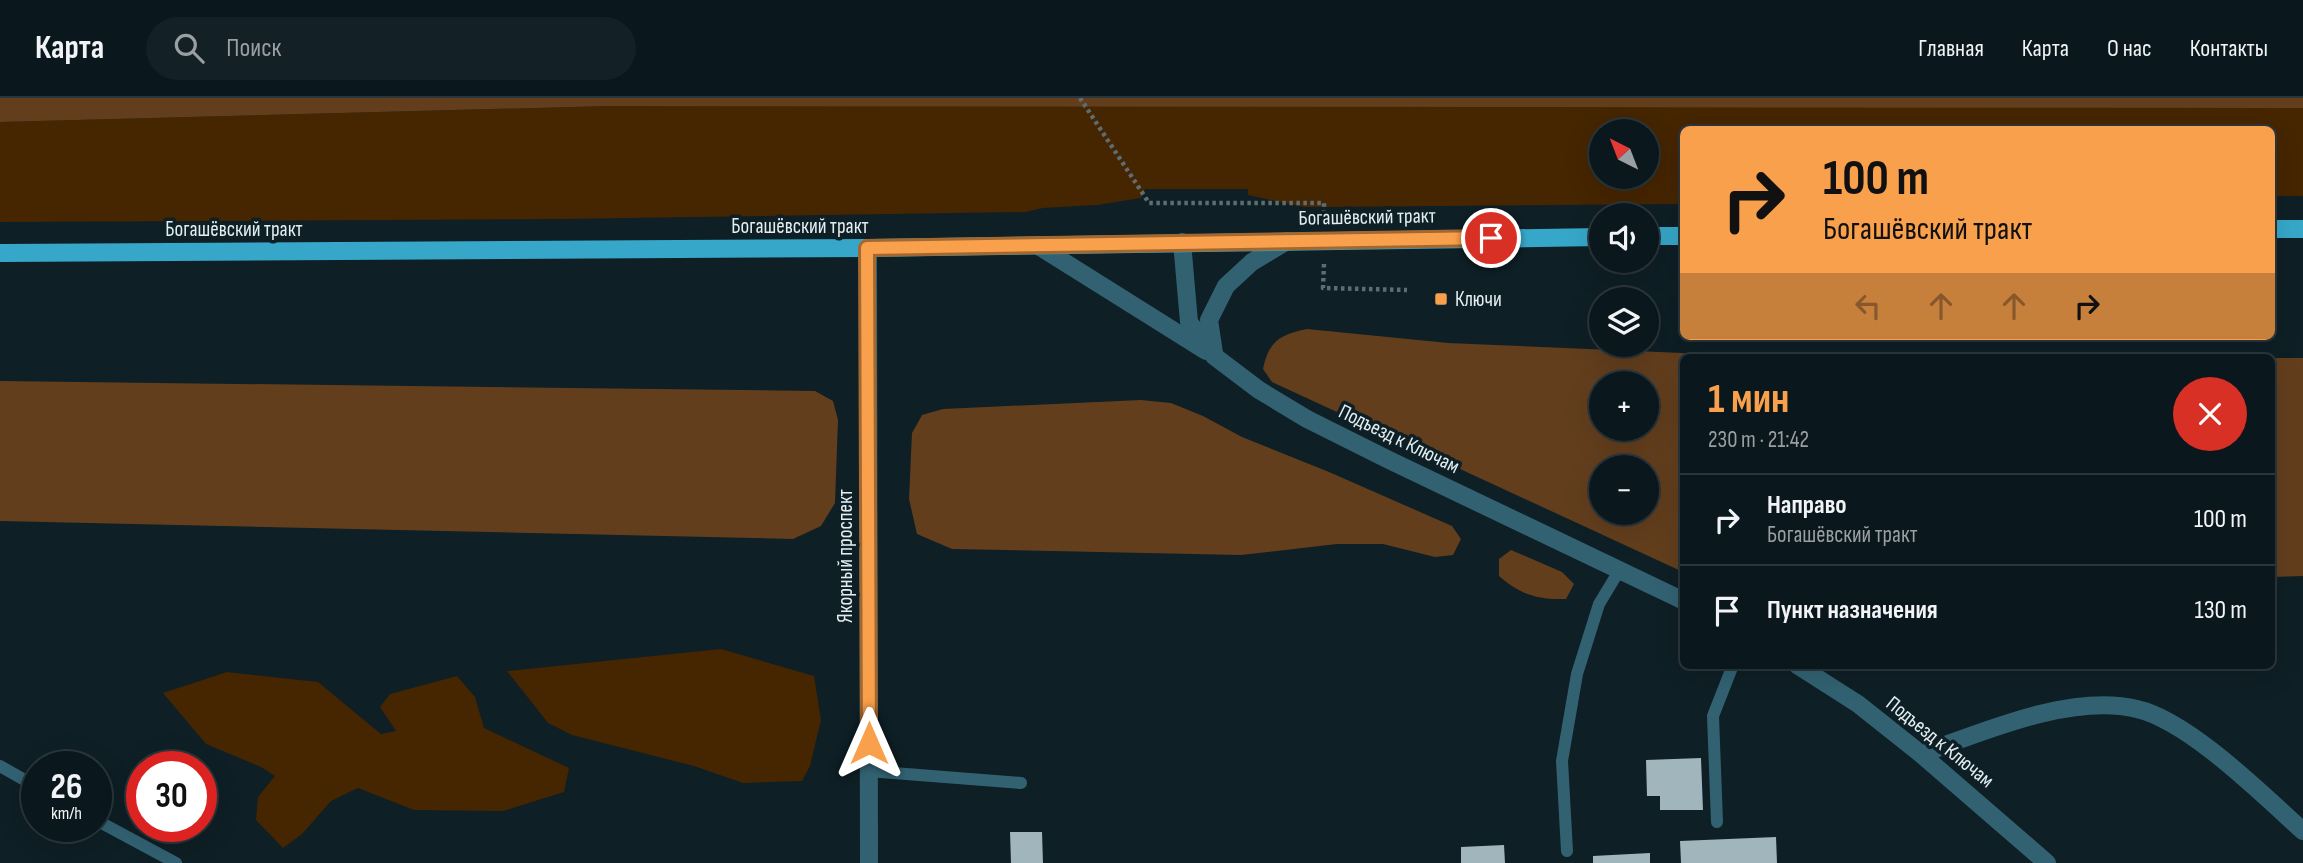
<!DOCTYPE html>
<html lang="ru">
<meta charset="utf-8">
<style>
:root{--surface:#0a171c;--page:#132025;--text:#f1f3f6;--muted:#999fa3;--line:#2a363b;--accent:#f9a04c}
body{margin:0;font-family:"Sofia Sans Condensed",sans-serif;background:var(--page);color:var(--text);height:100vh;display:flex;flex-direction:column;font-size:26px;white-space:nowrap}
*{box-sizing:border-box;margin:0}
p{font-size:23px;color:var(--muted)}
.icon{flex:none;width:38px;height:38px;fill:none;stroke:currentColor;stroke-width:2;stroke-linecap:round;stroke-linejoin:round}
.map{position:relative;flex:1;overflow:hidden}
.drawer{position:absolute;left:1680px;top:256px;width:595px;height:315px;display:flex;flex-direction:column;background:var(--surface);border-radius:10px;box-shadow:0 7px 28px #0002,0 0 0 2px var(--line)}
.drawer>*{flex:none}
.banner{position:absolute;left:1680px;top:28px;width:595px;height:214px;border-radius:10px;box-shadow:0 7px 28px #0002,0 0 0 2px var(--line);background:#f9a04c;color:#111;overflow:hidden}
.needle{width:46px;rotate:318deg}
.tools{position:absolute;left:1589px;top:21px;display:grid;gap:14px}
.tools a{display:grid;place-items:center;width:70px;height:70px;border-radius:50%;background:var(--surface);box-shadow:0 7px 28px #0002,0 0 0 2px var(--line);font-size:35px}
.speed{position:absolute;left:21px;top:653px;display:flex;gap:14px;font-size:35px;font-weight:700;text-align:center}
.speed>*{display:grid;place-content:center;width:91px;height:91px;border-radius:50%;background:var(--surface);box-shadow:0 7px 28px #0002,0 0 0 2px var(--line);line-height:1}
.speed small{font-size:18px;font-weight:400}
.speed .limit{border:10px solid #d22;background:#fff;color:#111}
.pin{position:absolute;display:grid;place-items:center;width:60px;height:60px;color:#fff;margin:-30px;border:4px solid #fff;border-radius:50%;box-shadow:0 2px 7px #0007}
.me{position:absolute;width:77px;margin:-38px;rotate:0deg;stroke-linejoin:round;filter:drop-shadow(0 0 5px #0008)}
.turn{display:flex;align-items:center;gap:24px;height:147px;padding:0 28px;font-size:32px}
.turn .icon{width:91px;height:91px;stroke-width:2.5}
.turn b{display:block;font-size:49px;line-height:60px}
.lanes{display:flex;align-items:center;height:66px;padding:0 28px;background:#0003;justify-content:center;gap:35px;direction:ltr}
.lanes .off{opacity:.35}
.round{display:grid;place-items:center;flex:none;width:74px;height:74px;border-radius:37px;background:var(--page)}
.overview{display:flex;align-items:center;justify-content:space-between;height:119px;padding:0 28px}
h1{font-size:42px;font-weight:700;line-height:52px;color:var(--accent)}
ul{padding:0;list-style:none}
li{display:flex;align-items:center;gap:21px;height:91px;padding:0 28px;border-top:2px solid var(--line)}
li div{flex:1}
li b{display:block;font-size:26px}
li em{font-style:normal}
header{display:flex;align-items:center;gap:42px;box-sizing:border-box;height:98px;padding:0 35px;background:var(--surface);border-bottom:2px solid var(--line)}
header strong{font-size:33px}
nav{display:flex;gap:38px;margin-inline-start:auto;font-size:24px}
.search{width:490px;height:63px;background:var(--page);display:flex;align-items:center;gap:18px;box-sizing:border-box;padding:0 24px;border-radius:38px;color:var(--muted);font-size:26px}
.map>svg:first-child{display:block}
</style>
<header>
<strong>Карта</strong>
<div class="search"><svg class="icon" aria-label="search" viewBox="0 0 24 24"><circle cx="10" cy="10" r="6"/><path d="M15 15l6 6"/></svg>Поиск</div>
<nav><a>Главная</a><a>Карта</a><a>О нас</a><a>Контакты</a></nav>
</header>
<div class="map">
<svg width="2303" height="765" viewBox="0 0 2303 765">
<rect width="100%" height="100%" fill="#0e1f25"/>
<!-- green -->
<g fill="#462501" fill-rule="evenodd">
<path d="M1342 7 2303 10V98H2272V32H1684L1683 106 1329 109H1304L1248 97V91H1145L1141 100 1097 107 1043 110 1025 114 561 121 0 124V24L608 8ZM1601 33H1647V79H1601Z"/>
<polygon points="721,551 814,578 821,622 810,668 802,683 743,685 694,668 572,637 548,625 507,573"/>
<polygon points="227,574 318,584 381,636 396,633 380,609 390,596 457,578 475,599 484,630 569,670 564,694 503,713 414,712 358,690 331,703 302,736 283,750 256,722 258,699 275,678 261,669 206,646 163,595"/>
</g>
<!-- forest -->
<g fill="#623e1d" fill-rule="evenodd">
<polygon points="0,0 2303,0 2303,10 608,8 0,24"/>
<path d="M1307 231 1448 245 1777 259H1684L1683 474 1272 284 1263 271C1269 243 1279 237 1307 231ZM1647 285V331H1601V285ZM1647 369V415H1601V369Z"/>
<polygon points="2272,260 2303,260 2303,478 2272,479"/>
<polygon points="0,283 815,293 833,303 838,322 835,405 821,428 793,441 0,423"/>
<polygon points="1141,302 1171,305 1203,318 1242,339 1329,374 1452,428 1461,441 1453,457 1435,459 1383,446 1337,446 1241,457 952,451 917,436 909,401 912,335 922,317 943,311"/>
<path d="M1511 452 1562 474 1574 486 1566 501C1538 502 1521 497 1499 478V461Z"/>
</g>
<!-- building -->
<g fill="#a1b5bd">
<polygon points="1701,660 1703,712 1660,712 1660,698 1647,698 1646,662"/>
<polygon points="1010,734 1042,734 1043,765 1011,765"/>
<polygon points="1776,739 1777,765 1681,765 1680,743"/>
<polygon points="1504,747 1505,765 1461,765 1461,749"/>
<polygon points="1650,755 1650,765 1593,765 1593,758"/>
</g>
<g fill="none" stroke-linecap="round" stroke-linejoin="round">
<!-- path -->
<g stroke="#5e6d72" stroke-width="4.5" stroke-dasharray="3.5 3.5" stroke-linecap="butt">
<polyline points="1080,0 1149,105 1324,105 1324,117"/>
<polyline points="1324,166 1323,190 1407,192"/>
</g>
<!-- service -->
<g stroke="#326272" stroke-width="12">
<polyline points="0,668 37,689"/>
<polyline points="868,673 1021,685"/>
<polyline points="96,722 176,765"/>
<polyline points="1717,724 1713,618 1733,567"/>
<polyline points="1567,753 1562,663 1577,576 1599,506 1619,473"/>
</g>
<!-- minor -->
<g stroke="#326272" stroke-width="18">
<polyline points="868,150 869,765"/>
<path d="M1921 656C1983 634 2071 595 2137 611 2189 623 2263 697 2303 733"/>
</g>
<!-- tertiary -->
<g stroke="#326272" stroke-width="18">
<polyline points="1182,144 1189,224 1214,258 1259,292 1307,321 1389,362 1684,503"/>
<polyline points="1037,147 1206,253"/>
<polyline points="1214,255 1209,222 1226,188 1252,164 1287,143"/>
<polyline points="1797,567 1858,606 1921,656 2047,765"/>
</g>
<!-- primary -->
<g stroke="#37a7c9" stroke-width="18">
<polyline points="2272,131 2303,131"/>
<polyline points="1647,138 1684,138"/>
<polyline points="0,155 868,150 1601,139"/>
</g>
</g>
<g fill="none" stroke-linecap="round" stroke-linejoin="round">
<defs>
<polyline id="route" points="869,645 867,150 1491,140"/>
</defs>
<!-- route casing -->
<use href="#route" stroke="#a26831" stroke-width="18"/>
<!-- route -->
<use href="#route" stroke="#f9a04c" stroke-width="12"/>
</g>
<!-- markers -->
<rect fill="#f9a04c" stroke="#0e1f25" stroke-width="2.5" x="1434" y="194" width="14" height="14" rx="3.5"/>
<g text-anchor="middle" dominant-baseline="central" stroke-width="7" stroke-linejoin="round" paint-order="stroke">
<!-- street labels -->
<g font-size="21" fill="#e3eef2" stroke="#0e1f25">
<text transform="translate(1367 119) rotate(-1)">Богашёвский тракт</text>
<text x="800" y="128">Богашёвский тракт</text>
<text x="234" y="131">Богашёвский тракт</text>
<text transform="translate(1399 341) rotate(26)">Подъезд к Ключам</text>
<text transform="translate(845 458) rotate(-90)">Якорный проспект</text>
<text transform="translate(1940 644) rotate(39)">Подъезд к Ключам</text>
</g>
<!-- poi labels -->
<g font-size="21" fill="#e3eef2" stroke="#0e1f25" text-anchor="start">
<text x="1455" y="201">Ключи</text>
</g>
</g>
</svg>
<div class="tools">
<a><svg class="needle" viewBox="-14 -14 28 28"><path d="M0-13l5 13h-10z" fill="#e53935"/><path d="M0 13l5-13h-10z" fill="#999fa3"/></svg></a>
<a><svg class="icon" aria-label="sound" viewBox="0 0 24 24"><path d="M4 9h4l5-4v14l-5-4H4zM17 9q2 3 0 6"/></svg></a>
<a><svg class="icon" aria-label="layers" viewBox="0 0 24 24"><path d="M12 4l9 5-9 5-9-5zM3 14l9 5 9-5"/></svg></a>
<a>+</a>
<a>−</a>
</div>
<div class="speed"><div>26<small>km/h</small></div><div class="limit">30</div></div>
<div class="pin" style="left:1491px;top:140px;background:#d93025"><svg class="icon" aria-label="arrive" viewBox="0 0 24 24"><path d="M6 21V4h12l-3 4 3 4H6"/></svg></div>
<svg class="me" style="left:869px;top:645px" viewBox="-20 -20 40 40"><path d="M0-17L14 15 0 8-14 15z" fill="#f9a04c" stroke="#fff" stroke-width="4"/></svg>
<div class="banner">
<div class="turn"><svg class="icon" aria-label="right" viewBox="0 0 24 24"><path d="M7 20v-9h11M14 6l5 5-5 5"/></svg><div><b>100 m</b>Богашёвский тракт</div></div>
<div class="lanes"><svg class="icon off" aria-label="left" viewBox="0 0 24 24"><path d="M17 20v-9H6M10 6l-5 5 5 5"/></svg><svg class="icon off" aria-label="ahead" viewBox="0 0 24 24"><path d="M12 20V5M6 11l6-6 6 6"/></svg><svg class="icon off" aria-label="ahead" viewBox="0 0 24 24"><path d="M12 20V5M6 11l6-6 6 6"/></svg><svg class="icon" aria-label="right" viewBox="0 0 24 24"><path d="M7 20v-9h11M14 6l5 5-5 5"/></svg></div>
</div>
<section class="drawer">
<div class="overview"><div><h1>1 мин</h1><p>230 m · 21:42</p></div><a class="round" style="background:#d93025;color:#fff"><svg class="icon" aria-label="close" viewBox="0 0 24 24"><path d="M6 6l12 12M18 6L6 18"/></svg></a></div>
<ul>
<li><svg class="icon" aria-label="right" viewBox="0 0 24 24"><path d="M7 20v-9h11M14 6l5 5-5 5"/></svg><div><b>Направо</b><p>Богашёвский тракт</p></div><em>100 m</em></li>
<li><svg class="icon" aria-label="arrive" viewBox="0 0 24 24"><path d="M6 21V4h12l-3 4 3 4H6"/></svg><div><b>Пункт назначения</b></div><em>130 m</em></li>
</ul>
</section>
</div>
